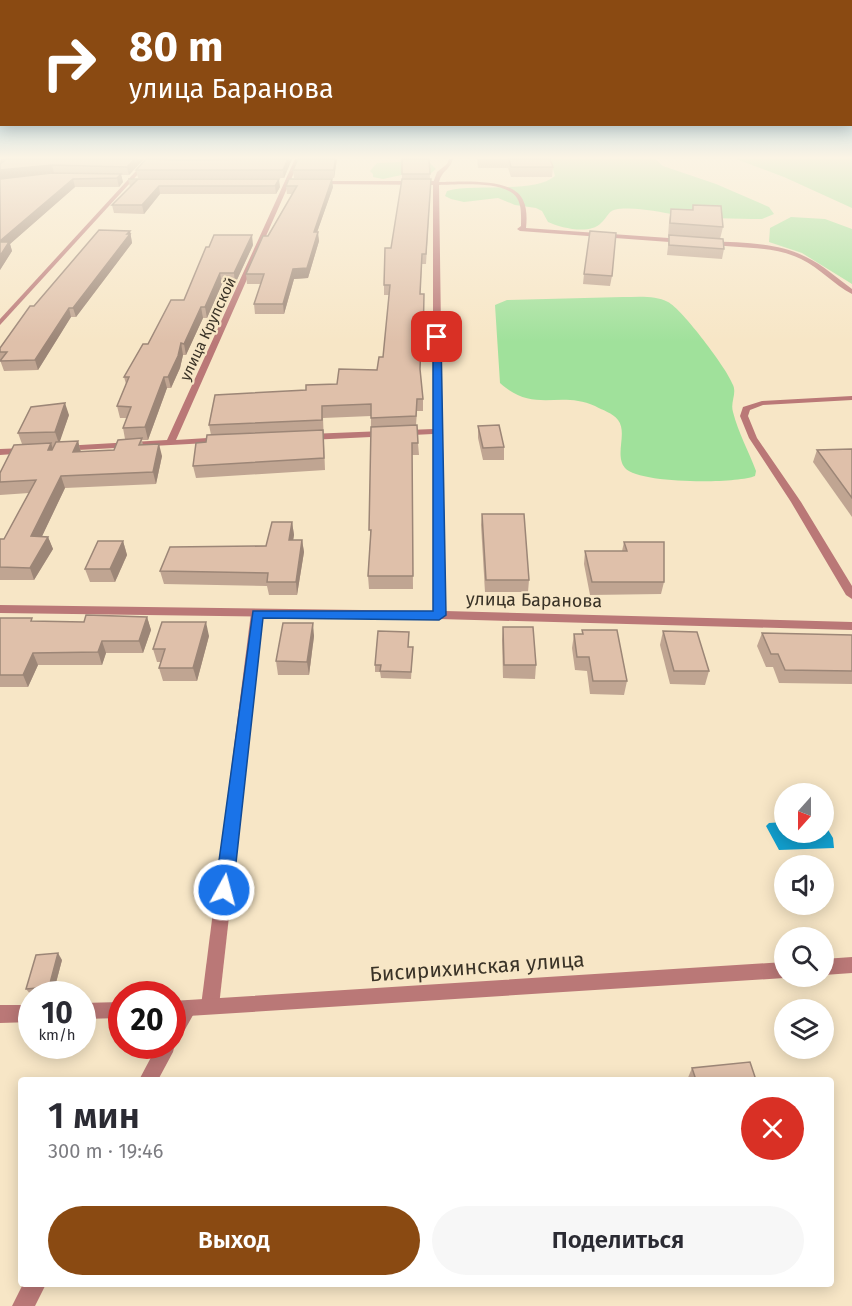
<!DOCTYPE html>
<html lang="ru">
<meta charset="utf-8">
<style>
:root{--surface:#fff;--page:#f7f7f7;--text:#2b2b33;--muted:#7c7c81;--accent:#8a4a12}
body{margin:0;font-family:"Fira Sans",sans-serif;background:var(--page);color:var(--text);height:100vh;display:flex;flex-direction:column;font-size:22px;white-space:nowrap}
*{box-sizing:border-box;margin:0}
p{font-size:20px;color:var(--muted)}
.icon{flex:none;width:33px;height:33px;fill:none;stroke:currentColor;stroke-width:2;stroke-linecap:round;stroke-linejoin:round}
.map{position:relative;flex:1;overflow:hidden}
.side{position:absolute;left:18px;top:1077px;width:816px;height:210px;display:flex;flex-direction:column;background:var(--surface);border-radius:6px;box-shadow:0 3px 15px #0003}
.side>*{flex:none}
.top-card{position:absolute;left:0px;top:0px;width:852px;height:126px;box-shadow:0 3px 15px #0003;background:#8a4a12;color:#fff;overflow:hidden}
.needle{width:39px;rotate:201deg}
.controls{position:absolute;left:774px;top:783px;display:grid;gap:12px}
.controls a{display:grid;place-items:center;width:60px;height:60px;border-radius:50%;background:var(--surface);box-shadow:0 3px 15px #0003;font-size:30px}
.speed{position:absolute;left:18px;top:981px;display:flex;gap:12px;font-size:30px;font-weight:700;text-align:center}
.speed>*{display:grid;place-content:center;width:78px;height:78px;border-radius:50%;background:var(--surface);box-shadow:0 3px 15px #0003;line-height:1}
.speed small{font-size:15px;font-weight:400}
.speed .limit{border:9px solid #d22;background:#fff;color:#111}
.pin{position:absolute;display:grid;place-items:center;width:51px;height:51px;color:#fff;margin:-26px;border-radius:12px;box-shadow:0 3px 9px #0006}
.me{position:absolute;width:66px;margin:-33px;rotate:7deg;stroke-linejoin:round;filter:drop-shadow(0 0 4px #0008)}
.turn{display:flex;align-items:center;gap:21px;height:126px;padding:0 30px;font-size:27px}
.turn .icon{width:78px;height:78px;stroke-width:2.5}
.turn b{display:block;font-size:42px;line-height:51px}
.round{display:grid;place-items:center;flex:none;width:63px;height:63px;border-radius:32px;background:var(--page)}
.head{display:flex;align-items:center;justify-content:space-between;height:102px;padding:0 30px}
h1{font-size:36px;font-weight:600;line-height:45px}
.primary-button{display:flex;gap:12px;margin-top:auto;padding:12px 30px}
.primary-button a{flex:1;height:69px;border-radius:36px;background:var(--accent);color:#fff;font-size:24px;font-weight:600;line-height:69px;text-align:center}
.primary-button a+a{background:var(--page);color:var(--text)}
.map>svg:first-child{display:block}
</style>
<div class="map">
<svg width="852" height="1306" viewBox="0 0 852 1306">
<rect width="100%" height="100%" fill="#f7e6c6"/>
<!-- green -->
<g fill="#a0e19b">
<path d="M550 159H655L663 166 716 184 769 207 774 214 762 219C736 219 704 218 678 215 658 212 639 207 618 209 608 210 608 217 601 223 590 235 561 228 548 222L542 211 536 208 515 205 498 198 464 202 451 199 445 196 447 191C475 183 534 194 555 176Z"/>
<polygon points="736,159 852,159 852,208 784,177"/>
<polygon points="399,162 430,163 436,169 430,174 406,174 383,179 373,177 373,174 370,171 377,163"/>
<polygon points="791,217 825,219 852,229 852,284 802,253 769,242 770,228"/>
<path d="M623 297C638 297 655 295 668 302 682 309 728 370 733 385 737 394 730 402 733 412 738 432 749 452 756 471L755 476C736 484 639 484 625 468 614 455 628 433 618 420 613 413 602 410 595 406 559 390 534 414 500 383L495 305 507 300Z"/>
</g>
<!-- water -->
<polygon fill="#119ecd" points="784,822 784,832 824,832 824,823 833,838 834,848 779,850 766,826 769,823"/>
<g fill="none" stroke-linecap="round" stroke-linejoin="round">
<!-- lane -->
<g fill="#ba7877" fill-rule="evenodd">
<polygon points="317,181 436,181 439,183 436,185 315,184"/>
<polygon points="257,609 263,613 219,1006 216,1012 210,1014 204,1012 201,1006 251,613"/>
<path d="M188 1000 194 1002 197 1008 178 1042 175 1044 173 1052 158 1080H139L157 1046H172C172 1029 170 1007 188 1000Z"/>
<polygon points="23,1284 46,1284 35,1306 12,1306"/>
</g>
<!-- street -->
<g fill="#ba7877" fill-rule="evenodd">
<polygon points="6,159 0,163 1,159"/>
<polygon points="147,159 152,159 0,325 0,319"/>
<polygon points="295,159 300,159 176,440 223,437 227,440 226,442 60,451 60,447 63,446 167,440"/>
<path d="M449 159H453C450 170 442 170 439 182 460 182 513 177 523 200 527 208 527 219 526 228L683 239 686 241 683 243 520 231 517 229 521 226C521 217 522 206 517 198 506 180 457 185 439 185L445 611 852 622V630L439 619 0 613V605L433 611V434L309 440 305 437 309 434 433 429V183L437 172 447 164Z"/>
<path d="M710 241C742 243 777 242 806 257 823 265 837 278 852 289V294C834 285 820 268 801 259 772 245 739 249 708 244Z"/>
<polygon points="852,396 852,400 763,405 750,410 748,416 757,438 801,502 852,586 852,599 846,595 791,502 749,438 740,416 743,407 762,401"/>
<polygon points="25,448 30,451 28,453 0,455 0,449"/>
<polygon points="852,957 852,973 824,975 824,959"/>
<polygon points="784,962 784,976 788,976 784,978 172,1017 172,1001"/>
<polygon points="122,1002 122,1018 82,1019 82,1003"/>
<polygon points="0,1005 32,1005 32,1022 0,1023"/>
</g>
</g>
<!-- wall -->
<g fill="#c0a592">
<polygon points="7,159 144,159 129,175 121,175 123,182 119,187 75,187 10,244 12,251 0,270 0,164"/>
<polygon points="292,159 284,178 138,178 136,170 188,160"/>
<polygon points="337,159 334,178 294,178 293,170"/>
<polygon points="402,159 429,159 430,179 402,179"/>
<polygon points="477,159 550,159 553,167 552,177 511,177 508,168 478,168"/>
<polygon points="128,179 280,187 276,194 160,194 144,214 114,213 112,205 130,187"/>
<polygon points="431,179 426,264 422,264 420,294 424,304 423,355 421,355 420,372 423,399 423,411 417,411 416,425 418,443 419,455 412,455 413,589 369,589 368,576 370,542 371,416 323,418 325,470 196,478 193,466 206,442 211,435 209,425 306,390 337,384 377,370 383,357 389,295 384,295 384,285 391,248"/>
<polygon points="286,186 333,187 317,232 319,241 308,278 294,279 284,314 255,314 254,304 261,284 247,284 246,274 292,194 287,194"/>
<polygon points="693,205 723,227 720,239 724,249 722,259 667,255 669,237 668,237 669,222 671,209 692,210"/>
<polygon points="130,231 132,243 76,317 71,317 38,370 4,371 0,360 0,348 34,306"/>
<polygon points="253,245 235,284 222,284 207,318 203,318 186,355 183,355 180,368 171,388 167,388 148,440 142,440 143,445 162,456 156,484 65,488 42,536 48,537 53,549 34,580 0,580 0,539 4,539 29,493 0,495 0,473 22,444 18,433 69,415 59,442 78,441 81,452 114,450 125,439 123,428 127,418 120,418 117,406 126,384 124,377 148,344 184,300"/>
<polygon points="584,274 612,276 610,286 583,284"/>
<polygon points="478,426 504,447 504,460 483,460 478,438"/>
<polygon points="852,449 852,517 813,462 817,450"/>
<polygon points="482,514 529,580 528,592 485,592 481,525"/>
<polygon points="292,522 294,535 293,540 302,540 304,552 297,595 269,595 267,586 164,584 160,571 266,546"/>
<polygon points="123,541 127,555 115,582 90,582 85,569"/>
<polygon points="624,542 664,582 661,594 590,595 584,564 585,551 622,551"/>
<polygon points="147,617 151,630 143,653 106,653 102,665 38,665 28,687 0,687 0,618 33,621 84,622"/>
<polygon points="503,627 536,665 535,679 503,678 502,640"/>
<polygon points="582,630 627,681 624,695 590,694 587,671 575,670 572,648 574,634 582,634"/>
<polygon points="663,631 709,671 705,685 670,684 660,645"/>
<polygon points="409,632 408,647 413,647 411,679 381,678 380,672 375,672 375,665"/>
<polygon points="762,633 852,635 852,684 779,683 773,667 766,667 757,646"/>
<polygon points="209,636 197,681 163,681 159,668 161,662 157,662 153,649"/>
<polygon points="314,636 309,675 278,675 276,661"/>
<polygon points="62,960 53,994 31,995 26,989"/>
<polygon points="692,1068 756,1080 687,1080"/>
</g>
<!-- shaded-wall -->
<g fill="#9c8677">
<polygon points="135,159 144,159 129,175 127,167"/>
<polygon points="288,159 292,159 284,178 283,170"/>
<polygon points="335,159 337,159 334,178 334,170"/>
<polygon points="52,165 54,173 0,179 0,170"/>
<polygon points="121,174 123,182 119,187 117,178"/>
<polygon points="73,179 75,187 10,244 12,251 0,270 0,241"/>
<polygon points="279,179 280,187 276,194 275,186"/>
<polygon points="332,179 333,187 314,241 314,232"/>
<polygon points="159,186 160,194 144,214 142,205"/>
<polygon points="130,231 132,243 76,317 73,308"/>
<polygon points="318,232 319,241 308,278 294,279 284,314 283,304 293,269"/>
<polygon points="252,235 253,245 235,284 234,273"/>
<polygon points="220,273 222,284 207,318 205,307"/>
<polygon points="201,307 203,318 186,355 184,344"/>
<polygon points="69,308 71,317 38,370 35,360"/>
<polygon points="181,343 183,355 180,368 171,388 168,377"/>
<polygon points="164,377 167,388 148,440 145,427"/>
<polygon points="65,403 69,415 59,444 55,432"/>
<polygon points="78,441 81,453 73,452"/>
<polygon points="51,443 55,455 48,450"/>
<polygon points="159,444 162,456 156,484 153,472"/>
<polygon points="61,476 65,488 36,549 31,536"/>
<polygon points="292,522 294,535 291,553 289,540"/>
<polygon points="48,537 53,549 34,580 30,568"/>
<polygon points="302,540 304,552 297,595 296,582"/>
<polygon points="123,541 127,555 115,582 110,569"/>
<polygon points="147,617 151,630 143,653 139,641"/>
<polygon points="206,622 209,636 197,681 193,668"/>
<polygon points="313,623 314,636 309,675 307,662"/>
<polygon points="102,641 106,653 102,665 98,652"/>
<polygon points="33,653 38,665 28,687 23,675"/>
<polygon points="58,953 62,960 53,994 49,987"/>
</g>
<!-- building -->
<g fill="#dfc0aa" stroke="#9c8677" stroke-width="1.5">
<polygon points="7,159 135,159 127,167 52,165 0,170 0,164"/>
<polygon points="146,159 180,160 288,159 283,170 136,170"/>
<polygon points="298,159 335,159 334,170 293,170"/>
<polygon points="402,159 429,159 430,174 402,174"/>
<polygon points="509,159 550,159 553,167 511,167"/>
<polygon points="52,173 121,174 117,178 73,179 0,241 0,179"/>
<polygon points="128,179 279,179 275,186 159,186 142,205 112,205 138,179"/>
<polygon points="289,179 332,179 314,232 318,232 307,268 293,269 283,304 254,304 264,274 246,274 263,236 268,236 297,186 286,186"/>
<polygon points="402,179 431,179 426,254 422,254 420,294 424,294 423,344 421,344 420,369 423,399 417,399 416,416 371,418 371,404 322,406 322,420 209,425 215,395 306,390 306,385 337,384 339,369 377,370 379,357 383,357 390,285 384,285 385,248 391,248"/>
<polygon points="693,205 721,206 723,227 670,223 671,209 693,210"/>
<polygon points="99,230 130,231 127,234 130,234 73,308 69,308 35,360 0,361 7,352 0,352 0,348 30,306 34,306"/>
<polygon points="590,231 616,233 612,276 584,274"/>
<polygon points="214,235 252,235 234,273 220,273 205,307 201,307 184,344 181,343 178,356 168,377 164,377 145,427 123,428 131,407 117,406 129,377 124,377 143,344 148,344 171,300 184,300 206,247 209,247"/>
<polygon points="669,235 723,239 724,249 669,245"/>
<polygon points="0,242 9,242 0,256"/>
<polygon points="65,403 55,432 18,433 31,407"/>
<polygon points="417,425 418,443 412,443 413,576 368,576 371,530 369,530 371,427"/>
<polygon points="499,425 504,447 483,448 478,426"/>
<polygon points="323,430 324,458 193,466 196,443 206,442 207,435"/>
<polygon points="142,438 139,445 159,444 153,472 61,476 31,536 48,537 30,568 0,567 0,539 4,539 36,480 0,482 0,473 14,445 51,443 48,450 52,450 56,442 78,441 73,452 114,450 118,440"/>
<polygon points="852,449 852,498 817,450"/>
<polygon points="482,514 524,514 529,580 486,580"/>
<polygon points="272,522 292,522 289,540 302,540 296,582 267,582 268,573 160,571 170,547 266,546"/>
<polygon points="98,541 123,541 110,569 85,569"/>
<polygon points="624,542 664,542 664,582 592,582 585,551 627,551"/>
<polygon points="86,615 147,617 139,641 102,641 98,652 33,653 23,675 0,675 0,618 32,618 31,621 84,622"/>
<polygon points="162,622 206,622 193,668 159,668 165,649 153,649"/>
<polygon points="283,623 313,623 307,662 276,661"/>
<polygon points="503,627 533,627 536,665 504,665"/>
<polygon points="582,630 617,630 627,681 593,681 589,657 577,657 574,634 583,634"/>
<polygon points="378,631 409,632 408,647 413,647 411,672 380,671 381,665 375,665"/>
<polygon points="663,631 697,632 709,671 674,671"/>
<polygon points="762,633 852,635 852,671 785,670 778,654 771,654"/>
<polygon points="58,953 49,987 26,989 36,955"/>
<polygon points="750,1062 756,1080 696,1080 692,1068"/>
</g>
<!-- sky -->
<linearGradient id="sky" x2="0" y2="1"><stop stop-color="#52abdd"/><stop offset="0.46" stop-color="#fbf4e5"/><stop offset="1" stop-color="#fbf4e5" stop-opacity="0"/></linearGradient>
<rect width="852" height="342" fill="url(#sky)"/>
<!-- route -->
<polygon fill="#1a73e8" stroke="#114b97" stroke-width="1.5" points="437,334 441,337 446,615 439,620 263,618 233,890 230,896 224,898 218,896 215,890 253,611 433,611 433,337"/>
<g text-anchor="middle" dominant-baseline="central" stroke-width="4.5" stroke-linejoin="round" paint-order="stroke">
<!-- far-street labels -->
<g font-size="15" fill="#3a3327" stroke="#f7e6c6">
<text transform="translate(208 329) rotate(-65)">улица Крупской</text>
</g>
<!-- street labels -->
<g font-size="18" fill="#3a3327" stroke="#f7e6c6">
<text transform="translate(534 600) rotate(1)">улица Баранова</text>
</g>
<!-- near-street labels -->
<g font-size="21" fill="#3a3327" stroke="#f7e6c6">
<text transform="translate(477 967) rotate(-4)">Бисирихинская улица</text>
</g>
</g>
</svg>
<div class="controls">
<a><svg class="needle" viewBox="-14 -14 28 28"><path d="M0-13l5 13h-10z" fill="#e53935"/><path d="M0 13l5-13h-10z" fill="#7c7c81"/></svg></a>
<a><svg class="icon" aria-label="sound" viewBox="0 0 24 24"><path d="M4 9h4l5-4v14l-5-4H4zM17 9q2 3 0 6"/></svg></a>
<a><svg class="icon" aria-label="search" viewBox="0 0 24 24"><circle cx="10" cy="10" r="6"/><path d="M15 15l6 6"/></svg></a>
<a><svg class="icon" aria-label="layers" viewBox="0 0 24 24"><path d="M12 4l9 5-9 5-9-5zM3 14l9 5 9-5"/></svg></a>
</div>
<div class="speed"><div>10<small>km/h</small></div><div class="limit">20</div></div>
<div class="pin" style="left:437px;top:337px;background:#d93025"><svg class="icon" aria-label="arrive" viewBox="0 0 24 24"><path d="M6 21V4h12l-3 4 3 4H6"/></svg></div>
<svg class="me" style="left:224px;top:890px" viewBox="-20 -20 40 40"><circle r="17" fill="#1a73e8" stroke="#fff" stroke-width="3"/><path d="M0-11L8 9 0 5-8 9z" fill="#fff"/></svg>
<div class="top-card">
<div class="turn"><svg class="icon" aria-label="right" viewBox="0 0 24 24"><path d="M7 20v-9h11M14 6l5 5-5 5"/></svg><div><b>80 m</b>улица Баранова</div></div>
</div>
<section class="side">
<div class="head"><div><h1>1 мин</h1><p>300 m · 19:46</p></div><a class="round" style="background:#d93025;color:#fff"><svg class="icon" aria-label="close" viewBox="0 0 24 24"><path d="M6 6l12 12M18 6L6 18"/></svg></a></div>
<div class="primary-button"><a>Выход</a><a>Поделиться</a></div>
</section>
</div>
